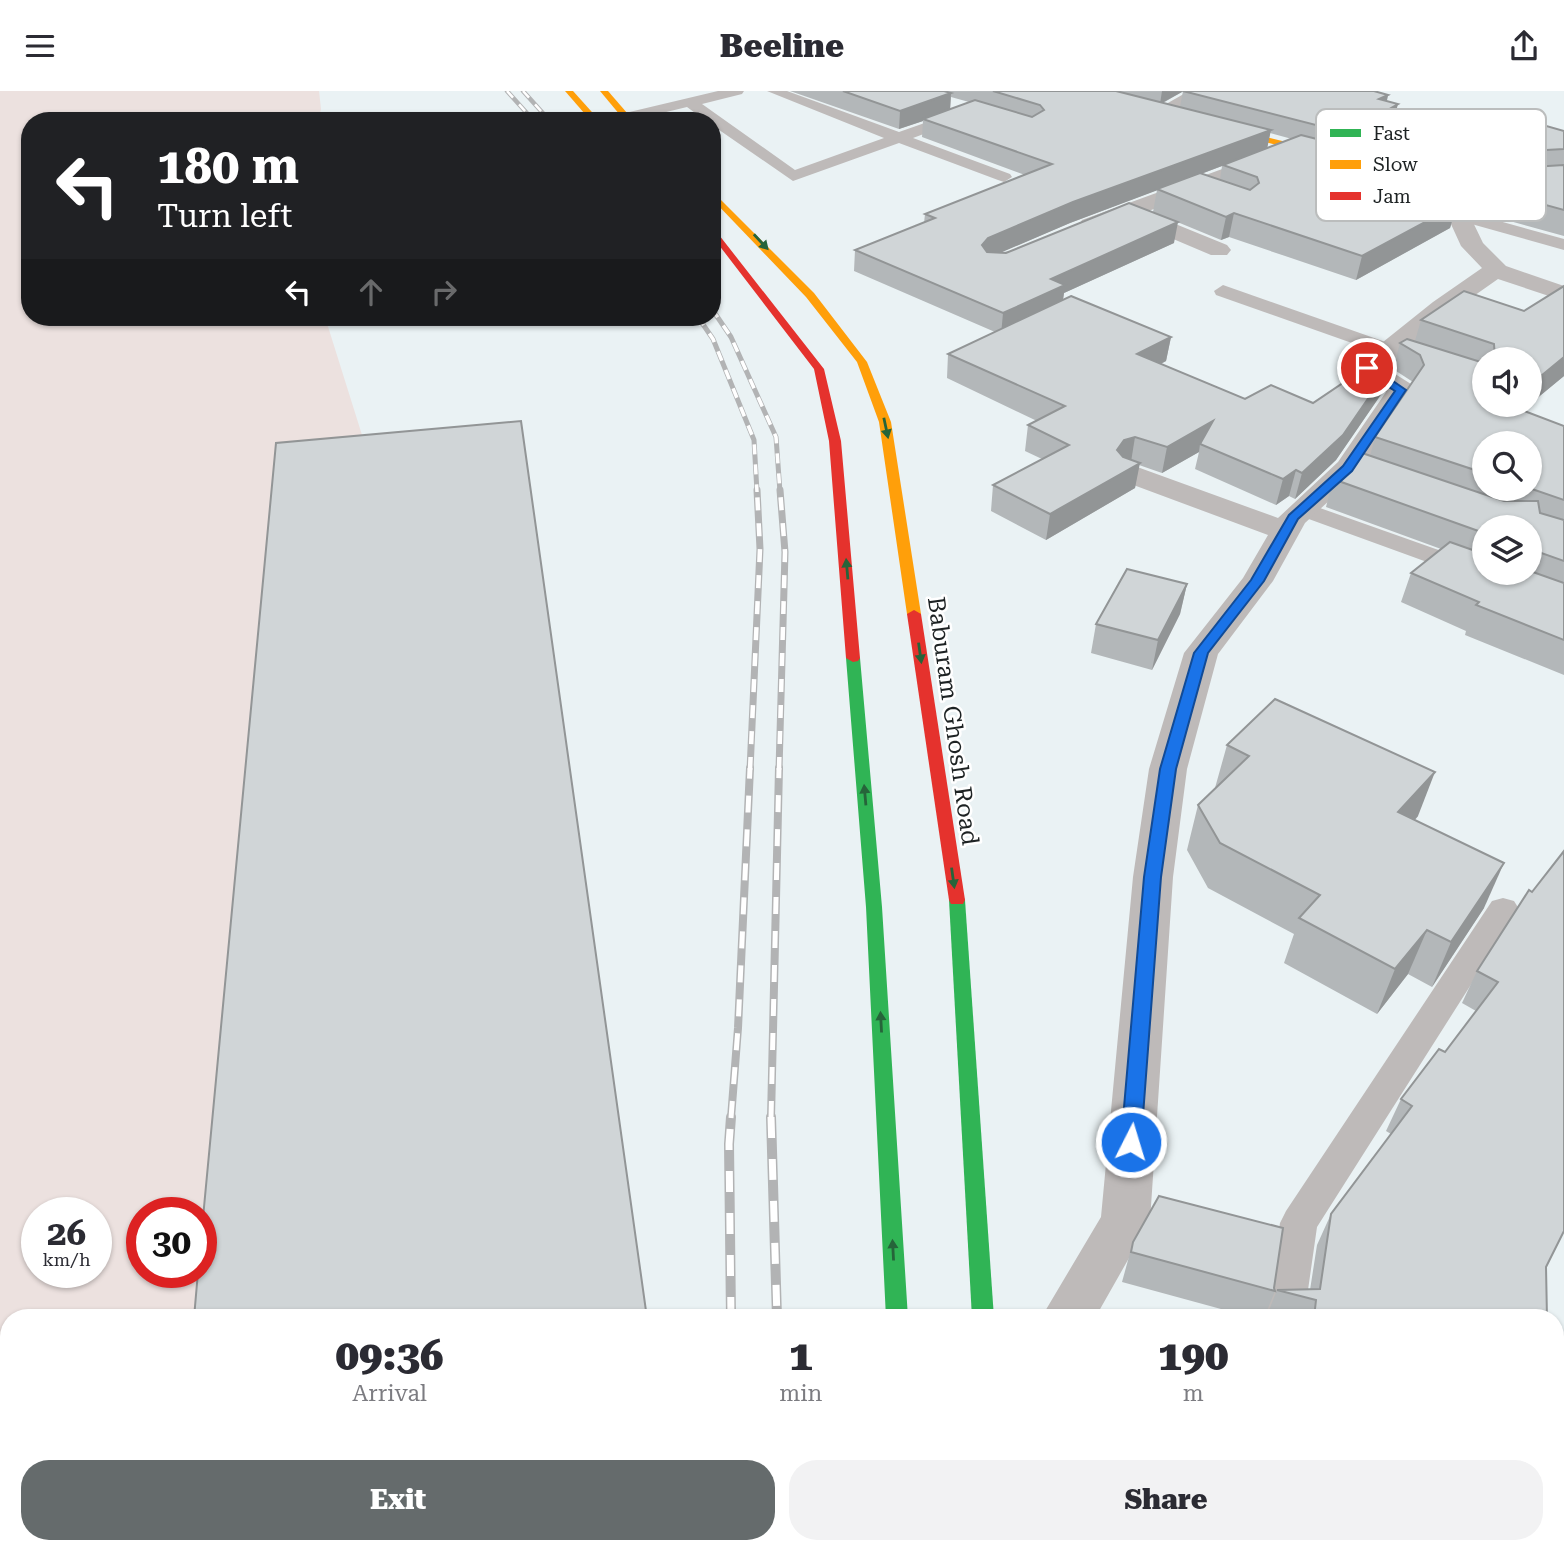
<!DOCTYPE html>
<style>
:root{--surface:#fff;--page:#f2f2f3;--text:#2b2b33;--muted:#7c7c81;--accent:#656b6c}
body{margin:0;font-family:"Roboto Serif",serif;background:var(--page);color:var(--text);height:100vh;display:flex;flex-direction:column;font-size:26px;white-space:nowrap}
*{box-sizing:border-box;margin:0}
p{font-size:23px;color:var(--muted)}
.icon{flex:none;width:38px;height:38px;fill:none;stroke:currentColor;stroke-width:2;stroke-linecap:round;stroke-linejoin:round}
.map{position:relative;flex:1;overflow:hidden}
.sheet{position:absolute;left:0px;top:1218px;width:1564px;height:245px;display:flex;flex-direction:column;background:var(--surface);border-radius:28px 28px 0 0;box-shadow:0 2px 5px #0004}
.sheet>*{flex:none}
.banner{position:absolute;left:21px;top:21px;width:700px;height:214px;border-radius:28px;box-shadow:0 2px 5px #0004;background:#202124;color:#fff;overflow:hidden}
.buttons{position:absolute;left:1472px;top:256px;display:grid;gap:14px}
.buttons a{display:grid;place-items:center;width:70px;height:70px;border-radius:50%;background:var(--surface);box-shadow:0 2px 5px #0004;font-size:35px}
.speed{position:absolute;left:21px;top:1106px;display:flex;gap:14px;font-size:35px;font-weight:700;text-align:center}
.speed>*{display:grid;place-content:center;width:91px;height:91px;border-radius:50%;background:var(--surface);box-shadow:0 2px 5px #0004;line-height:1}
.speed small{font-size:18px;font-weight:400}
.speed .limit{border:10px solid #d22;background:#fff;color:#111}
.pin{position:absolute;display:grid;place-items:center;width:60px;height:60px;color:#fff;margin:-30px;border:4px solid #fff;border-radius:50%;box-shadow:0 2px 7px #0007}
.me{position:absolute;width:77px;margin:-38px;rotate:5deg;stroke-linejoin:round;filter:drop-shadow(0 0 5px #0008)}
.turn{display:flex;align-items:center;gap:24px;height:147px;padding:0 21px;font-size:32px}
.turn .icon{width:91px;height:91px;stroke-width:2.5}
.turn b{display:block;font-size:49px;line-height:60px}
.lanes{display:flex;align-items:center;height:66px;padding:0 21px;background:#0003;justify-content:center;gap:35px;direction:ltr}
.lanes .off{opacity:.35}
.eta{display:flex;justify-content:space-evenly;align-items:center;height:119px;text-align:center}
.eta b{font-size:42px;font-weight:800;line-height:49px}
.button{display:flex;gap:14px;margin-top:auto;padding:14px 21px}
.button a{flex:1;height:80px;border-radius:28px;background:var(--accent);color:#fff;font-size:28px;font-weight:800;line-height:80px;text-align:center}
.button a+a{background:var(--page);color:var(--text)}
header{display:flex;justify-content:space-between;align-items:center;height:91px;padding:0 21px;background:var(--surface);font-size:32px;font-weight:800}
.map>svg:first-child{display:block}
</style>
<header><svg class="icon" aria-label="menu" viewBox="0 0 24 24"><path d="M4 6h16M4 12h16M4 18h16"/></svg>Beeline<svg class="icon" aria-label="share" viewBox="0 0 24 24"><path d="M12 15V3M7 8l5-5 5 5M5 13v7h14v-7"/></svg></header>
<div class="map">
<svg width="1564" height="1463" viewBox="0 0 1564 1463">
<rect width="100%" height="100%" fill="#eaf2f4"/>
<!-- green -->
<path fill="#ece1df" fill-rule="evenodd" d="M0 0H319L321 18 318 30H30V226H325L639 1227H9V1454H711L714 1463H0ZM37 1122H96V1181H37ZM142 1122H201V1181H142Z"/>
<g fill="none" stroke-linecap="round" stroke-linejoin="round">
<!-- lane -->
<g fill="#bebab9" fill-rule="evenodd">
<polygon points="718,0 744,0 742,3 702,13 795,79 884,47 767,0 787,0 899,41 956,21 966,21 969,24 966,27 913,47 1010,83 1012,86 1004,91 998,89 899,52 793,90 712,34 712,30 706,30 687,16 629,30 621,29 618,26 621,23"/>
<polygon points="1189,0 1207,0 1165,24 1155,24 1152,21"/>
<polygon points="1413,23 1421,28 1418,31 1349,71 1343,73 1335,68"/>
<polygon points="1456,118 1564,148 1564,159 1450,127 1447,123"/>
<polygon points="1223,194 1397,255 1400,259 1397,263 1383,263 1216,204 1214,200"/>
<polygon points="1303,411 1478,473 1481,478 1478,483 1469,485 1460,483 1295,423 1291,418 1295,413"/>
<polygon points="1503,807 1514,810 1519,818 1317,1136 1304,1227 1264,1227 1280,1132 1286,1120 1492,810"/>
<polygon points="1326,1454 1370,1454 1369,1463 1325,1463"/>
</g>
<!-- street -->
<g fill="#bebab9" fill-rule="evenodd">
<polygon points="1269,61 1276,63 1279,67 1276,71 1146,121 1227,154 1231,159 1227,164 1211,164 1126,128 1090,141 1082,139 1079,134 1082,129"/>
<polygon points="1445,90 1453,91 1456,96 1483,152 1506,175 1564,195 1564,210 1498,188 1451,221 1384,276 1411,293 1414,299 1358,383 1305,432 1273,490 1218,563 1187,678 1173,786 1150,1130 1095,1227 1041,1227 1101,1126 1133,786 1149,678 1184,562 1243,487 1268,444 1120,389 1115,383 1120,377 1130,374 1140,377 1278,427 1338,371 1386,301 1358,283 1354,277 1358,271 1433,211 1482,177 1461,155 1434,96 1437,91"/>
<polygon points="1370,1454 1458,1454 1462,1463 1374,1463"/>
</g>
<!-- fast -->
<g fill="#30b455" fill-rule="evenodd">
<polygon points="853,563 860,567 882,816 908,1227 886,1227 866,816 846,567"/>
<polygon points="957,803 963,805 965,809 994,1227 972,1227 949,809 951,805"/>
<rect x="976" y="1454" width="24" height="9"/>
</g>
<!-- slow -->
<g fill="#ff9f0a" fill-rule="evenodd">
<polygon points="565,0 573,0 600,30 591,30"/>
<polygon points="600,0 608,0 634,30 625,30"/>
<polygon points="1217,34 1335,63 1336,65 1332,68 1214,38"/>
<polygon points="1397,79 1445,93 1564,85 1564,91 1445,99 1394,84 1393,82"/>
<polygon points="712,100 814,202 867,271 891,331 921,523 919,526 914,527 907,523 879,331 857,271 806,206 712,108"/>
</g>
<!-- jam -->
<g fill="#e5322d" fill-rule="evenodd">
<polygon points="712,135 824,278 841,350 860,567 858,570 853,571 846,567 829,350 814,278 712,145"/>
<polygon points="914,519 921,523 965,809 963,813 951,813 949,809 907,523"/>
<polygon points="881,1454 905,1454 904,1463 880,1463"/>
</g>
<defs>
<g id="rail-far4">
<polyline points="507,0 534,30"/>
<polyline points="523,0 550,30"/>
</g>
<g id="rail-far3">
<polyline points="712,218 731,246 776,346 780,401"/>
<polyline points="698,226 713,248 754,349 757,401"/>
</g>
<g id="rail-far2">
<polyline points="750,679 760,458 757,399"/>
<polyline points="779,679 785,461 780,399"/>
</g>
<g id="rail-far1">
<polyline points="731,1027 738,937 750,677"/>
<polyline points="771,1027 779,677"/>
</g>
<g id="rail">
<polyline points="771,1026 777,1227"/>
<polyline points="731,1227 729,1053 731,1026"/>
<polyline points="755,1454 756,1463"/>
<polyline points="812,1454 814,1463"/>
</g>
</defs>
<!-- rail-far4 casing -->
<use href="#rail-far4" stroke="#b2b3b4" stroke-width="4.5"/>
<!-- rail-far3 casing -->
<use href="#rail-far3" stroke="#b2b3b4" stroke-width="5"/>
<!-- rail-far2 casing -->
<use href="#rail-far2" stroke="#b2b3b4" stroke-width="7"/>
<!-- rail-far1 casing -->
<use href="#rail-far1" stroke="#b2b3b4" stroke-width="8"/>
<!-- rail casing -->
<use href="#rail" stroke="#b2b3b4" stroke-width="10"/>
<!-- rail-far4 -->
<use href="#rail-far4" stroke="#fff" stroke-width="2.5" stroke-dasharray="9" stroke-linecap="butt"/>
<!-- rail-far3 -->
<use href="#rail-far3" stroke="#fff" stroke-width="3.5" stroke-dasharray="10" stroke-linecap="butt"/>
<!-- rail-far2 -->
<use href="#rail-far2" stroke="#fff" stroke-width="4.5" stroke-dasharray="13" stroke-linecap="butt"/>
<!-- rail-far1 -->
<use href="#rail-far1" stroke="#fff" stroke-width="5" stroke-dasharray="17" stroke-linecap="butt"/>
<!-- rail -->
<use href="#rail" stroke="#fff" stroke-width="7" stroke-dasharray="21" stroke-linecap="butt"/>
</g>
<!-- wall -->
<g fill="#b3b7b9" fill-rule="evenodd">
<path d="M790 0H1374L1388 4 1387 10 1393 32 1350 57 1403 70 1408 53 1564 40V145L1470 119 1463 103 1468 86 1444 87 1457 114 1450 137 1356 189 1229 146 1221 149 1153 121 1157 99 1070 132 1001 161 1174 152 1064 202 1063 209 1171 246 1166 270 1161 273 1245 308 1313 312 1389 277 1382 302 1336 369 1295 408 1289 405 1276 414 1195 378 1199 361 1162 382 1139 374 1135 397 1046 449 991 420 993 394 1042 368 1025 360 1028 334 1037 330 947 287 948 263 995 241 854 180 855 159 924 132 925 123 1025 84 922 46 923 30 899 38ZM1183 0 1180 16 1163 12ZM951 6 969 11 950 18ZM1270 42 1292 48 1267 57ZM1222 75 1220 89 1201 83Z"/>
<path d="M1524 220 1564 285 1530 313V268H1484V313H1529L1522 319 1564 335V584L1465 544 1466 540 1401 511 1411 482 1441 458 1326 416 1333 388 1370 365 1375 346 1413 291 1393 278 1400 252 1415 250 1421 229ZM1484 352 1530 397H1484ZM1484 436H1530V481H1484Z"/>
<polygon points="1187,493 1180,523 1152,579 1091,562 1096,533"/>
<polygon points="1227,654 1418,725 1415,729 1484,817 1432,896 1408,883 1377,923 1284,872 1294,843 1208,797 1187,759 1198,714 1215,697"/>
<polygon points="1529,799 1547,1227 1266,1227 1277,1199 1310,1199 1317,1154 1331,1123 1391,1043 1386,1040 1401,1008 1445,961 1476,920 1462,912 1477,880"/>
<polygon points="1133,1151 1274,1197 1275,1200 1264,1227 1254,1227 1122,1191"/>
<polygon points="1556,1254 1564,1257 1564,1456 1556,1453"/>
<polygon points="1222,1454 1343,1454 1342,1463 1221,1463"/>
</g>
<!-- shaded-wall -->
<g fill="#929596">
<polygon points="1162,0 1184,0 1160,13"/>
<polygon points="951,2 950,20 923,28 923,30 899,38 900,20"/>
<polygon points="1388,4 1384,21 1398,13 1393,32 1342,61 1347,42 1379,8"/>
<polygon points="1271,39 1267,58 1223,74 1222,75 1070,132 986,168 982,154 988,147 1073,111"/>
<polygon points="1457,114 1450,137 1356,189 1362,165"/>
<polygon points="1234,122 1229,146 1221,149 1226,126"/>
<polygon points="1178,131 1174,152 1064,202 1062,215 1001,244 1003,222 1051,188"/>
<polygon points="1171,246 1166,270 1133,287 1137,263"/>
<polygon points="1564,266 1564,285 1530,313 1530,294"/>
<polygon points="1389,277 1382,302 1336,369 1295,408 1302,382"/>
<polygon points="1506,313 1529,313 1496,340"/>
<polygon points="1213,330 1200,353 1199,361 1162,382 1167,356"/>
<polygon points="1135,346 1131,371 1119,374 1117,359 1124,349"/>
<polygon points="1140,372 1135,397 1046,449 1050,423"/>
<polygon points="1296,379 1289,405 1276,414 1283,388"/>
<polygon points="1187,493 1180,523 1152,579 1158,549"/>
<polygon points="1435,681 1418,725 1382,765 1398,721"/>
<polygon points="1504,772 1484,817 1432,896 1451,851"/>
<polygon points="1427,839 1408,883 1377,923 1395,878"/>
</g>
<!-- building -->
<g fill="#d0d5d7" stroke="#929596" stroke-width="2">
<polygon points="843,0 944,0 951,2 900,20"/>
<polygon points="993,0 1116,0 1271,39 1073,111 988,147 982,154 987,161 1006,162 1129,112 1178,131 1051,188 1065,194 1003,222 855,159 935,127 925,123 1052,73 923,28 975,9 1032,26 1044,19 1040,14"/>
<polygon points="1183,0 1374,0 1388,4 1379,8 1398,13 1347,42"/>
<polygon points="1455,25 1523,43 1543,34 1564,40 1564,58 1452,64 1408,53"/>
<polygon points="1301,44 1440,79 1457,114 1362,165 1234,122 1226,126 1157,98 1200,82 1250,99 1259,92 1257,86 1223,74"/>
<polygon points="1564,74 1564,119 1477,95 1470,80"/>
<polygon points="1564,195 1564,266 1530,294 1530,268 1495,268 1494,253 1421,229 1464,200 1524,220"/>
<polygon points="1071,205 1171,246 1137,263 1245,308 1271,294 1313,312 1377,269 1389,277 1343,344 1302,382 1296,379 1283,388 1200,353 1213,330 1167,356 1135,346 1124,349 1117,359 1123,366 1140,372 1050,423 993,394 1069,354 1028,334 1065,315 948,263"/>
<polygon points="1407,248 1484,272 1484,313 1506,313 1564,335 1564,409 1529,397 1530,352 1484,352 1484,382 1375,346 1424,274 1420,264 1400,252"/>
<polygon points="521,330 647,1227 194,1227 198,1181 201,1181 201,1148 276,352"/>
<polygon points="1362,362 1504,410 1538,410 1540,422 1564,429 1564,470 1530,458 1530,436 1484,436 1484,442 1333,388"/>
<polygon points="1450,451 1484,463 1484,481 1530,481 1530,480 1564,492 1564,549 1476,514 1479,511 1411,482"/>
<polygon points="1127,478 1187,493 1158,549 1096,533"/>
<polygon points="1275,608 1435,681 1398,721 1504,772 1451,851 1427,839 1395,878 1299,827 1320,804 1220,752 1198,714 1249,665 1227,654"/>
<polygon points="1564,760 1564,1140 1546,1176 1547,1227 1314,1227 1316,1209 1277,1199 1320,1198 1331,1123 1412,1015 1401,1008 1439,958 1445,961 1498,891 1477,880 1529,799 1532,801"/>
<polygon points="1159,1105 1283,1137 1274,1197 1275,1200 1131,1161 1133,1151"/>
<polygon points="1556,1254 1564,1257 1564,1421 1556,1419"/>
<polygon points="173,1454 679,1454 680,1462 675,1463 172,1463"/>
<polygon points="1231,1454 1343,1454 1342,1463 1230,1463"/>
</g>
<!-- one-way arrows -->
<defs><path id="oneway-solid" d="M-6-.8H1V-3.2L6.5 0L1 3.2V.8H-6Z" transform="scale(1.75)"/></defs>
<g fill="#26643a">
<use href="#oneway-solid" transform="translate(761 151) rotate(47)"/>
<use href="#oneway-solid" transform="translate(886 337) rotate(78)"/>
<use href="#oneway-solid" transform="translate(847 478) rotate(-95)"/>
<use href="#oneway-solid" transform="translate(920 562) rotate(82)"/>
<use href="#oneway-solid" transform="translate(865 704) rotate(-95)"/>
<use href="#oneway-solid" transform="translate(953 787) rotate(82)"/>
<use href="#oneway-solid" transform="translate(881 931) rotate(-93)"/>
<use href="#oneway-solid" transform="translate(893 1159) rotate(-93)"/>
</g>
<!-- route -->
<polygon fill="#1a73e8" stroke="#114b97" stroke-width="2" points="1363,275 1371,275 1406,299 1352,380 1298,428 1264,490 1208,562 1176,678 1161,786 1141,1051 1138,1056 1131,1059 1124,1056 1121,1051 1144,786 1160,678 1194,562 1251,489 1289,424 1343,375 1395,300 1363,280"/>
<g text-anchor="middle" dominant-baseline="central" stroke-width="5" stroke-linejoin="round" paint-order="stroke">
<!-- street labels -->
<g font-size="24" fill="#1d2223" stroke="#fff">
<text transform="translate(953 630) rotate(82)">Baburam Ghosh Road</text>
</g>
</g>
<!-- legend -->
<rect x="1316" y="18" width="230" height="112" rx="10" fill="#fff" stroke="#bbbdbd" stroke-width="2"/>
<rect x="1330" y="38" width="31" height="8" fill="#30b455"/>
<rect x="1330" y="69" width="31" height="9" fill="#ff9f0a"/>
<rect x="1330" y="101" width="31" height="8" fill="#e5322d"/>
<g font-size="19" fill="#1d2223">
<text x="1373" y="49">Fast</text>
<text x="1373" y="80">Slow</text>
<text x="1373" y="112">Jam</text>
</g>
</svg>
<div class="buttons">
<a><svg class="icon" aria-label="sound" viewBox="0 0 24 24"><path d="M4 9h4l5-4v14l-5-4H4zM17 9q2 3 0 6"/></svg></a>
<a><svg class="icon" aria-label="search" viewBox="0 0 24 24"><circle cx="10" cy="10" r="6"/><path d="M15 15l6 6"/></svg></a>
<a><svg class="icon" aria-label="layers" viewBox="0 0 24 24"><path d="M12 4l9 5-9 5-9-5zM3 14l9 5 9-5"/></svg></a>
</div>
<div class="speed"><div>26<small>km/h</small></div><div class="limit">30</div></div>
<div class="pin" style="left:1367px;top:277px;background:#d93025"><svg class="icon" aria-label="arrive" viewBox="0 0 24 24"><path d="M6 21V4h12l-3 4 3 4H6"/></svg></div>
<svg class="me" style="left:1131px;top:1051px" viewBox="-20 -20 40 40"><circle r="17" fill="#1a73e8" stroke="#fff" stroke-width="3"/><path d="M0-11L8 9 0 5-8 9z" fill="#fff"/></svg>
<div class="banner">
<div class="turn"><svg class="icon" aria-label="left" viewBox="0 0 24 24"><path d="M17 20v-9H6M10 6l-5 5 5 5"/></svg><div><b>180 m</b>Turn left</div></div>
<div class="lanes"><svg class="icon" aria-label="left" viewBox="0 0 24 24"><path d="M17 20v-9H6M10 6l-5 5 5 5"/></svg><svg class="icon off" aria-label="ahead" viewBox="0 0 24 24"><path d="M12 20V5M6 11l6-6 6 6"/></svg><svg class="icon off" aria-label="right" viewBox="0 0 24 24"><path d="M7 20v-9h11M14 6l5 5-5 5"/></svg></div>
</div>
<section class="sheet">
<div class="eta">
<div><b>09:36</b><p>Arrival</p></div>
<div><b>1</b><p>min</p></div>
<div><b>190</b><p>m</p></div>
</div>
<div class="button"><a>Exit</a><a>Share</a></div>
</section>
</div>
